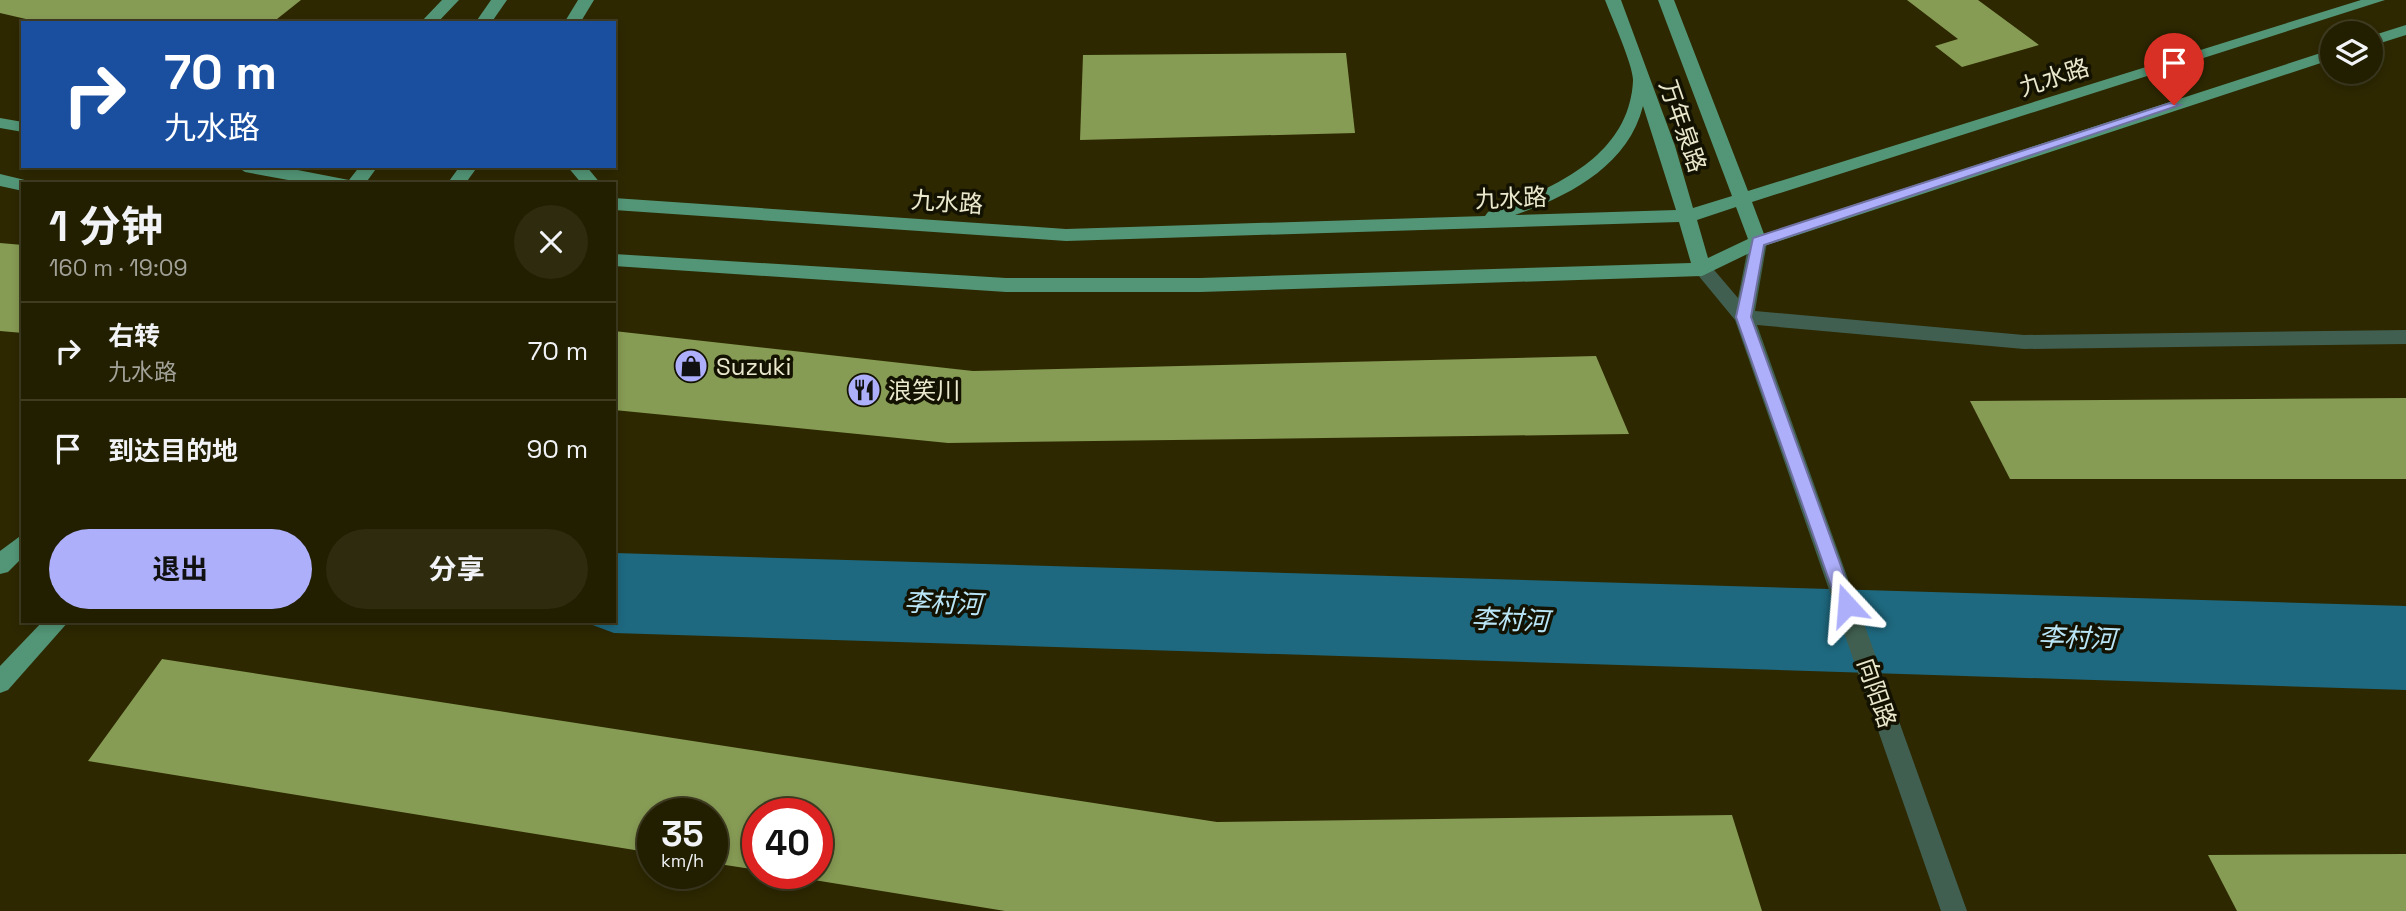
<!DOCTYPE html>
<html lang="zh">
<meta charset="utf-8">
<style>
:root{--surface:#221e00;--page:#2e2b0f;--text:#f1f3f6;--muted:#a2a299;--line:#3f3c22;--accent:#adaffb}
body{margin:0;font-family:"Space Grotesk","Noto Sans SC",sans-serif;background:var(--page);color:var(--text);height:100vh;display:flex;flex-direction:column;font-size:26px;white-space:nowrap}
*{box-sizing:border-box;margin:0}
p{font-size:23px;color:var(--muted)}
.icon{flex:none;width:38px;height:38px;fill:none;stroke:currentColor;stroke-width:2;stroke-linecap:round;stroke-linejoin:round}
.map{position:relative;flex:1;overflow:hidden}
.drawer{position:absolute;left:21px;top:182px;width:595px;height:441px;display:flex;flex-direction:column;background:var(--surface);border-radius:0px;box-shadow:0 4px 10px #0003,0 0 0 2px var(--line)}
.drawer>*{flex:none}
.guide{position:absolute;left:21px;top:21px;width:595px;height:147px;border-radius:0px;box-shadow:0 4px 10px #0003,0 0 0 2px var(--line);background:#1a4fa0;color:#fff;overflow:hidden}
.fabs{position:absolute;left:2320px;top:21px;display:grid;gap:14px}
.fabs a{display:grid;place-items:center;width:63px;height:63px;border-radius:50%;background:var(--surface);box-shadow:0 4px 10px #0003,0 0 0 2px var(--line);font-size:35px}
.speed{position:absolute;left:637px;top:798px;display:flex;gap:14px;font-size:35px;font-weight:700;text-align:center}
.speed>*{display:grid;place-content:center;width:91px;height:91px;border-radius:50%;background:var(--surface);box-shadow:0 4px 10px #0003,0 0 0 2px var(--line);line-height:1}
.speed small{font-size:18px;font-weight:400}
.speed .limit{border:10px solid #d22;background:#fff;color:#111}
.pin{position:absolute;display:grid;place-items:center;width:60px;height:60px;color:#fff;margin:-72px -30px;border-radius:50% 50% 50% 0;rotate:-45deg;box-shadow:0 0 7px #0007}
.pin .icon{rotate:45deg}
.me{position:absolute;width:77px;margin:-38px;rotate:341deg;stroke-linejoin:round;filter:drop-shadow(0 0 5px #0008)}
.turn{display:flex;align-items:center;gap:24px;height:147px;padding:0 28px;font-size:32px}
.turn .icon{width:91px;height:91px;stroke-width:2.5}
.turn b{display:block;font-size:49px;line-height:60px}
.round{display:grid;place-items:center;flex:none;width:74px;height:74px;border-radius:37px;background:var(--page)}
.overview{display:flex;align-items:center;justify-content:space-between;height:119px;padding:0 28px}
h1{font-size:42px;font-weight:700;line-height:52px}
.primary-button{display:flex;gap:14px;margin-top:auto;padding:14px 28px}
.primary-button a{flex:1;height:80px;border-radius:42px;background:var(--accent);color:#111;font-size:28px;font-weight:700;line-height:80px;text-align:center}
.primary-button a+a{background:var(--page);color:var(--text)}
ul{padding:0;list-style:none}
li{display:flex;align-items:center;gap:21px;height:98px;padding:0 28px;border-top:2px solid var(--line)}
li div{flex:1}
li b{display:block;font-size:26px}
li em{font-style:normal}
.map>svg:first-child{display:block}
</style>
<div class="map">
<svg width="2406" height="911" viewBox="0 0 2406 911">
<rect width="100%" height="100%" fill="#2d2800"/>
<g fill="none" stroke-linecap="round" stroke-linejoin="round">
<!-- river -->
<polygon fill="#1e6980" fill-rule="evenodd" points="614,553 2406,606 2406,690 614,633 582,621 614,621"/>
</g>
<!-- building -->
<g fill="#869b54">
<polygon points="0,0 301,0 272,23 43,23 0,13"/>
<polygon points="1907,0 1978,0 2039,45 1962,67 1935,46 1958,39"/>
<polygon points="1346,53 1355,133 1080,140 1083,55"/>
<polygon points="0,243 23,245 23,333 0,331"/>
<polygon points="614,331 973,371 1596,356 1629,434 948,443 614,410"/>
<polygon points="2406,398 2406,479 2010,479 1970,401"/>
<polygon points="162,659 1217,822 1732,815 1762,911 1005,911 783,875 817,873 817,814 758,814 758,870 712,863 712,814 653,814 653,853 88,761"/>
<polygon points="2406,854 2406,911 2237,911 2208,855"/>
</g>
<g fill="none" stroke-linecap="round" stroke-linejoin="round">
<!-- minor -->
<polygon fill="#405f50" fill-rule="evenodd" points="1758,236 1767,242 1755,311 2024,335 2406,330 2406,344 2024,349 1757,325 1967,911 1941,911 1735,320 1693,269 1695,264 1709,264 1738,298 1749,242"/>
<!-- major -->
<g fill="#539677" fill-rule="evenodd">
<polygon points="442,0 459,0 437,23 420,23"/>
<polygon points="491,0 507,0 491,23 475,23"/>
<polygon points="578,0 594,0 580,23 564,23"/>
<path d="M1605 0H1621L1675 146 1693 208 1732 196 1658 0H1674L1748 191 2361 0H2385L1752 202 1764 234 2333 49V59L1764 246 1702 276 1200 292H1006L614 266V254L1006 278H1200L1691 263 1679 222 1066 241 614 210V198L1066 229 1485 216 1488 212C1550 190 1629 158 1633 81 1634 67 1611 16 1605 0ZM1643 106 1676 210 1515 215C1569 196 1628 166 1643 106ZM1736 207 1748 239 1708 258 1697 220Z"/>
<polygon points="2406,25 2406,35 2371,46 2371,36"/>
<polygon points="0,118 23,122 23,132 0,128"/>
<polygon points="236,166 277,166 349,180 360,166 378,166 365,184 310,184 245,172"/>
<polygon points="460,166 478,166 465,184 447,184"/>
<polygon points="567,166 586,166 601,184 582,184"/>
<polygon points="0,174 29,181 31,184 23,184 23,191 0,186"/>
<polygon points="23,534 23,557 8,572 0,574 0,551"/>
<polygon points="43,621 69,621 8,690 0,693 0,666"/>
</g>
</g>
<!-- route -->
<polygon fill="#adaffb" stroke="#7072a3" stroke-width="2" points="2170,103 2180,105 1764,245 1751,317 1855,605 1853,611 1840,611 1736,317 1753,238"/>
<!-- icons -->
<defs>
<symbol id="shop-disc" viewBox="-11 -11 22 22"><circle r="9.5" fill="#adaffb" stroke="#131100"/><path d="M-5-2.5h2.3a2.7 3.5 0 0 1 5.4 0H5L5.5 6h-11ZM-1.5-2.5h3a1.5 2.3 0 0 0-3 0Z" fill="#111"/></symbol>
<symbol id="restaurant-disc" viewBox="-11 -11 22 22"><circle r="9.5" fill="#adaffb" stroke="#131100"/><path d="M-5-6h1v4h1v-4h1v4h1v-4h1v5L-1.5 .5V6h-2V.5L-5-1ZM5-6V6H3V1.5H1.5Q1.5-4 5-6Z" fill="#111"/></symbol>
</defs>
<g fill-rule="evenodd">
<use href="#shop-disc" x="672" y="347" width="38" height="38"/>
<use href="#restaurant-disc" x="845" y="371" width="38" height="38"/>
</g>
<g text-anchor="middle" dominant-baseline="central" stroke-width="7" stroke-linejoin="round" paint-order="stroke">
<!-- street labels -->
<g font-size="24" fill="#eae8cc" stroke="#131100">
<text transform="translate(2054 77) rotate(-18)">九水路</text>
<text transform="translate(1683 126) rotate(71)">万年泉路</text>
<text transform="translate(1511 198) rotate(-2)">九水路</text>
<text transform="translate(947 202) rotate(4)">九水路</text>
<text transform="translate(1877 693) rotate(71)">向阳路</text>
</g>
<!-- poi labels -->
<g font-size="24" fill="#eae8cc" stroke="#131100" text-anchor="start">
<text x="716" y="366">Suzuki</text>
<text x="888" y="390">浪笑川</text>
</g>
<!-- water labels -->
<g font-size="26" font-style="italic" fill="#b9e5f6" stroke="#131100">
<text transform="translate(943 603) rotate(2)">李村河</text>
<text transform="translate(1510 620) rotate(2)">李村河</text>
<text transform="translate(2077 638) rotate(2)">李村河</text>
</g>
</g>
</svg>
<div class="fabs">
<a><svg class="icon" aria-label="layers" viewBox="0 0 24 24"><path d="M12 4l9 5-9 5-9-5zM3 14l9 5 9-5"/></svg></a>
</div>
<div class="speed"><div>35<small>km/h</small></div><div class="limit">40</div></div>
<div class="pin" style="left:2174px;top:105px;background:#d93025"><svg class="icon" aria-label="arrive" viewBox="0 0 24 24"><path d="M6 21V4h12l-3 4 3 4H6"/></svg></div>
<svg class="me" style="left:1847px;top:605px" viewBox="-20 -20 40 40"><path d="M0-17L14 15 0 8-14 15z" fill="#adaffb" stroke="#fff" stroke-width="4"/></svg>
<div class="guide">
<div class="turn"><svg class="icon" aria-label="right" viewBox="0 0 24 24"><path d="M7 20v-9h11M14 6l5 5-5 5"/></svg><div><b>70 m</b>九水路</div></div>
</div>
<section class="drawer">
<div class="overview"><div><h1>1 分钟</h1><p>160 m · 19:09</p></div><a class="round"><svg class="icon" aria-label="close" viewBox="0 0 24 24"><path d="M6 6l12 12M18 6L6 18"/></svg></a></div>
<ul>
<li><svg class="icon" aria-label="right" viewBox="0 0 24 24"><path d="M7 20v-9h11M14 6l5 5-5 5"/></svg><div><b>右转</b><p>九水路</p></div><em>70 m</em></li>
<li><svg class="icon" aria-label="arrive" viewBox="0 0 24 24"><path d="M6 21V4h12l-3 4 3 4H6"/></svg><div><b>到达目的地</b></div><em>90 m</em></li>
</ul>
<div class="primary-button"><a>退出</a><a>分享</a></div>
</section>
</div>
